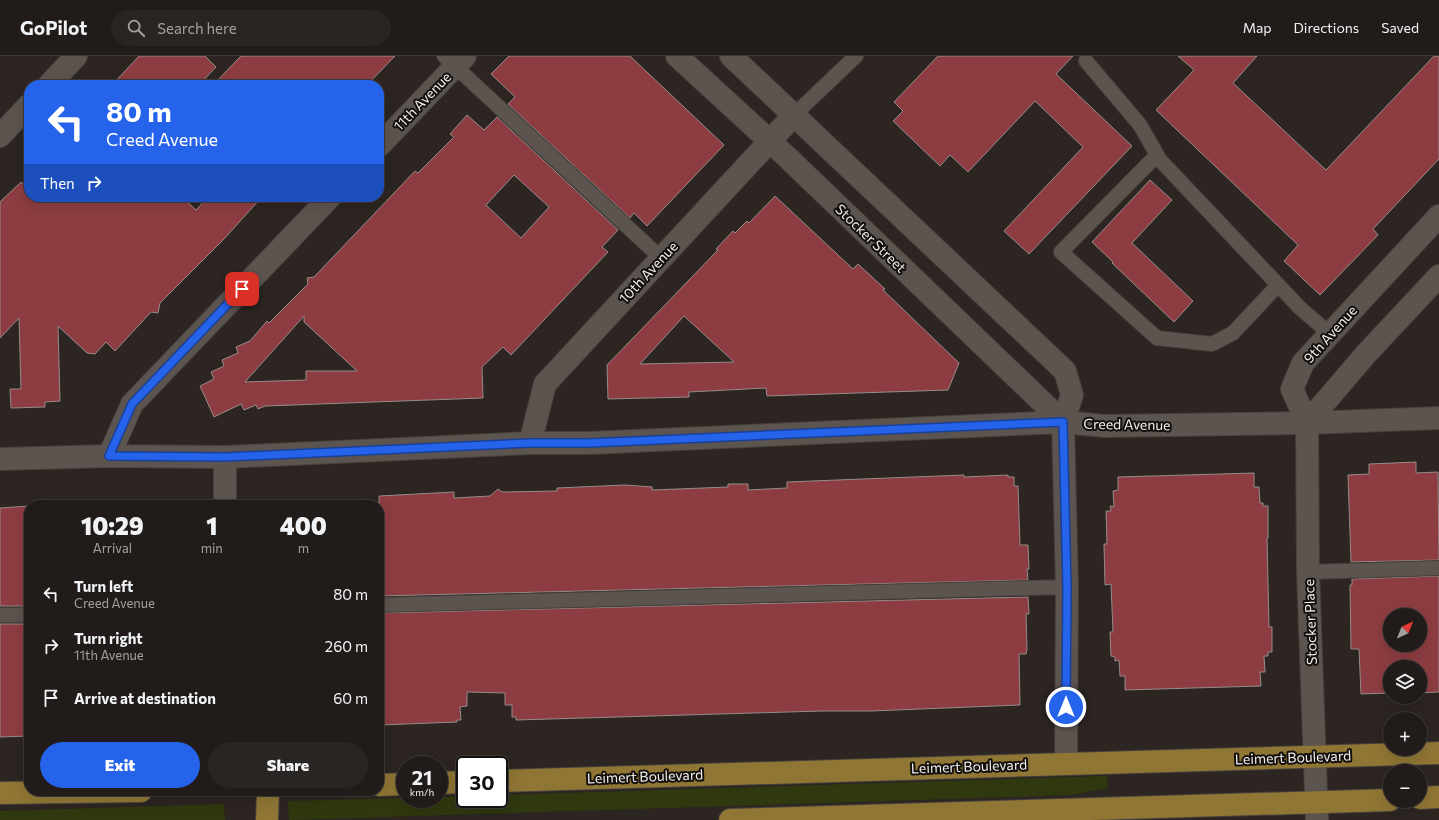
<!DOCTYPE html>
<meta charset="utf-8">
<style>
:root{--surface:#211c19;--page:#292522;--text:#f1f3f6;--muted:#a2a1a2;--line:#3e3a38;--accent:#2563eb}
body{margin:0;font-family:Commissioner,sans-serif;background:var(--page);color:var(--text);height:100vh;display:flex;flex-direction:column;font-size:15px;white-space:nowrap}
*{box-sizing:border-box;margin:0}
p{font-size:13px;color:var(--muted)}
.icon{flex:none;width:22px;height:22px;fill:none;stroke:currentColor;stroke-width:2;stroke-linecap:round;stroke-linejoin:round}
.map{position:relative;flex:1;overflow:hidden}
.sheet{position:absolute;left:24px;top:444px;width:360px;height:296px;display:flex;flex-direction:column;background:var(--surface);border-radius:16px;box-shadow:0 4px 16px #0002,0 0 0 1px var(--line)}
.sheet>*{flex:none}
.guide{position:absolute;left:24px;top:24px;width:360px;height:122px;border-radius:16px;box-shadow:0 4px 16px #0002,0 0 0 1px var(--line);background:#2563eb;color:#fff;overflow:hidden}
.needle{width:26px;rotate:43deg}
.tools{position:absolute;left:1383px;top:552px;display:grid;gap:8px}
.tools a{display:grid;place-items:center;width:44px;height:44px;border-radius:50%;background:var(--surface);box-shadow:0 4px 16px #0002,0 0 0 1px var(--line);font-size:20px}
.speed{position:absolute;left:396px;top:700px;display:flex;gap:8px;font-size:20px;font-weight:700;text-align:center}
.speed>*{display:grid;place-content:center;width:52px;height:52px;border-radius:50%;background:var(--surface);box-shadow:0 4px 16px #0002,0 0 0 1px var(--line);line-height:1}
.speed small{font-size:10px;font-weight:400}
.speed .limit{border:2px solid #111;border-radius:6px;background:#fff;color:#111}
.pin{position:absolute;display:grid;place-items:center;width:34px;height:34px;color:#fff;margin:-17px;border-radius:8px;box-shadow:0 2px 6px #0006}
.me{position:absolute;width:44px;margin:-22px;rotate:0deg;stroke-linejoin:round;filter:drop-shadow(0 0 3px #0008)}
.turn{display:flex;align-items:center;gap:14px;height:84px;padding:0 16px;font-size:18px}
.turn .icon{width:52px;height:52px;stroke-width:2.5}
.turn b{display:block;font-size:28px;line-height:34px}
.then{display:flex;align-items:center;height:38px;padding:0 16px;background:#0003;gap:8px;font-size:15px}
.eta{display:flex;justify-content:space-evenly;align-items:center;height:68px;text-align:center}
.eta b{font-size:24px;font-weight:800;line-height:28px}
.button{display:flex;gap:8px;margin-top:auto;padding:8px 16px}
.button a{flex:1;height:46px;border-radius:24px;background:var(--accent);color:#fff;font-size:16px;font-weight:800;line-height:46px;text-align:center}
.button a+a{background:var(--page);color:var(--text)}
ul{padding:0;list-style:none}
li{display:flex;align-items:center;gap:12px;height:52px;padding:0 16px}
li div{flex:1}
li b{display:block;font-size:15px}
li em{font-style:normal}
header{display:flex;align-items:center;gap:24px;box-sizing:border-box;height:56px;padding:0 20px;background:var(--surface);border-bottom:1px solid var(--line)}
header strong{font-size:19px}
nav{display:flex;gap:22px;margin-inline-start:auto;font-size:14px}
.search{width:280px;height:36px;background:var(--page);display:flex;align-items:center;gap:10px;box-sizing:border-box;padding:0 14px;border-radius:22px;color:var(--muted);font-size:15px}
.map>svg:first-child{display:block}
</style>
<header>
<strong>GoPilot</strong>
<div class="search"><svg class="icon" aria-label="search" viewBox="0 0 24 24"><circle cx="10" cy="10" r="6"/><path d="M15 15l6 6"/></svg>Search here</div>
<nav><a>Map</a><a>Directions</a><a>Saved</a></nav>
</header>
<div class="map">
<svg width="1439" height="764" viewBox="0 0 1439 764">
<rect width="100%" height="100%" fill="#2c2521"/>
<!-- green -->
<g fill="#2f380e">
<polygon points="1107,720 1108,732 1071,739 294,764 289,764 288,745 405,742 439,743 439,741 465,740 465,743 499,743 499,739"/>
<polygon points="224,748 225,764 0,764 0,755"/>
</g>
<!-- building -->
<g fill="#8d3d41" stroke="#968c8b" fill-rule="evenodd">
<polygon points="139,0 205,0 216,11 199,29 112,29"/>
<polygon points="241,0 395,0 367,29 213,29"/>
<polygon points="509,0 630,0 724,89 647,170 634,157 630,162 508,48 515,41 491,18"/>
<polygon points="938,0 1073,0 1056,18 1132,90 1029,198 1004,175 1083,91 1035,45 968,116 950,99 940,110 893,65 903,55 894,46"/>
<polygon points="1178,0 1257,0 1233,27 1326,114 1434,0 1439,0 1439,103 1373,173 1378,179 1320,239 1284,205 1298,189 1156,54 1194,14"/>
<path d="M467 59 484 74 497 61 618 174 602 191 608 196 511 299 503 291 482 311 483 342 265 350 258 353 256 349 244 354 241 348 214 361 200 330 214 323 211 316 224 310 222 304 238 297 236 291 250 285 267 265 269 267 308 228 307 222 314 221 415 115 418 117 454 81 450 78ZM514 119 549 151 521 182 486 149ZM304 260V266L357 315H306V324L245 326Z"/>
<polygon points="1150,124 1172,144 1132,187 1193,245 1174,266 1112,207 1113,206 1092,186"/>
<polygon points="21,126 29,133 29,141 182,141 196,154 208,141 262,141 223,184 160,247 158,257 151,256 115,295 106,286 95,298 87,297 58,270 60,345 45,346 45,351 11,352 10,333 21,333 19,262 0,282 0,146"/>
<path d="M775 140 853 213 858 208 885 233 883 234 959 307 948 334 767 340 766 332 689 336V341L608 343 607 309 718 194 716 193 733 175 735 177 747 165 749 167ZM684 260 734 306 640 308Z"/>
<polygon points="1416,406 1416,417 1438,416 1439,504 1351,506 1348,419 1369,418 1369,408"/>
<polygon points="1254,417 1254,431 1259,431 1260,447 1263,447 1263,450 1268,450 1268,482 1267,482 1268,526 1269,571 1272,571 1272,596 1268,596 1268,600 1264,600 1265,616 1260,616 1261,630 1125,634 1125,620 1120,620 1119,604 1115,605 1115,601 1111,600 1110,576 1113,576 1111,528 1105,529 1104,488 1107,488 1106,455 1111,455 1110,450 1114,451 1113,435 1118,434 1118,421"/>
<polygon points="964,419 964,421 1008,419 1008,421 1014,421 1014,430 1018,430 1020,489 1028,489 1029,513 1027,513 1028,524 379,540 379,440 454,436 454,442 490,440 498,433 502,436 557,435 557,432 625,429 652,431 652,434 728,431 728,428 748,428 748,434 787,432 787,426"/>
<polygon points="29,450 29,550 0,550 0,452"/>
<path d="M1439 520V636L1420 637V611H1390V637L1361 638 1359 593H1351L1350 529H1352V523ZM1390 559H1420V589H1390Z"/>
<polygon points="1028,541 1029,558 1026,558 1027,593 1026,598 1019,598 1020,649 871,655 822,655 516,664 516,661 512,661 512,649 505,649 505,637 467,636 467,650 460,651 461,664 457,664 457,666 380,669 379,557"/>
<polygon points="0,568 29,568 29,680 0,681"/>
</g>
<g fill="none" stroke-linecap="round" stroke-linejoin="round">
<defs>
<g id="lane">
<polyline points="444,0 661,202"/>
<polyline points="1086,5 1140,69 1160,104 1300,252 1329,277"/>
<polyline points="793,60 856,0"/>
<polyline points="1157,99 1061,196 1157,282 1212,288 1233,277 1278,229"/>
<polyline points="1308,516 1439,512"/>
<polyline points="379,549 1067,531"/>
<polyline points="0,559 29,559"/>
</g>
<g id="street">
<polyline points="49,29 76,0"/>
<polyline points="0,80 29,49"/>
<polyline points="379,90 465,0"/>
<polyline points="1307,367 1439,362"/>
<polyline points="530,387 545,328 793,60"/>
<polyline points="109,400 132,348 330,141"/>
<polyline points="225,401 225,449"/>
<polyline points="0,403 109,400 225,401 530,387 589,387 1063,366 1067,531 1066,707"/>
</g>
<g id="secondary">
<polyline points="677,0 787,101 1063,366"/>
<polyline points="731,0 1065,315 1072,339 1063,366"/>
<polyline points="1063,366 1105,370 1307,367"/>
<polyline points="1307,367 1366,298 1439,220"/>
<polyline points="1317,764 1308,516 1307,367 1292,333 1303,307 1439,160"/>
</g>
<g id="primary">
<polyline points="499,725 1439,697"/>
<polyline points="439,727 465,726"/>
<polyline points="379,729 405,728"/>
<polyline points="0,737 141,735"/>
<polyline points="1420,742 1439,741"/>
<polyline points="267,764 268,735"/>
<polyline points="730,764 1390,744"/>
</g>
</defs>
<!-- lane casing -->
<use href="#lane" stroke="#45403c" stroke-width="16"/>
<!-- street casing -->
<use href="#street" stroke="#45403c" stroke-width="24"/>
<!-- secondary casing -->
<use href="#secondary" stroke="#45403c" stroke-width="24"/>
<!-- primary casing -->
<use href="#primary" stroke="#45403c" stroke-width="24"/>
<!-- lane -->
<use href="#lane" stroke="#5c544f" stroke-width="14"/>
<!-- street -->
<use href="#street" stroke="#5c544f" stroke-width="22"/>
<!-- secondary -->
<use href="#secondary" stroke="#5c544f" stroke-width="22"/>
<!-- primary -->
<use href="#primary" stroke="#907635" stroke-width="22"/>
</g>
<g fill="none" stroke-linecap="round" stroke-linejoin="round">
<defs>
<polyline id="route" points="242,233 132,348 109,400 225,401 530,387 589,387 1063,366 1067,531 1066,651"/>
</defs>
<!-- route casing -->
<use href="#route" stroke="#184099" stroke-width="10"/>
<!-- route -->
<use href="#route" stroke="#2563eb" stroke-width="7"/>
</g>
<g text-anchor="middle" dominant-baseline="central" stroke-width="4" stroke-linejoin="round" paint-order="stroke">
<!-- street labels -->
<g font-size="14" fill="#f4efec" stroke="#120f0d">
<text transform="translate(422 45) rotate(-46)">11th Avenue</text>
<text transform="translate(871 182) rotate(44)">Stocker Street</text>
<text transform="translate(648 216) rotate(-47)">10th Avenue</text>
<text transform="translate(1330 278) rotate(-48)">9th Avenue</text>
<text transform="translate(1127 368) rotate(1)">Creed Avenue</text>
<text transform="translate(1310 566) rotate(-92)">Stocker Place</text>
<text transform="translate(1293 701) rotate(-2)">Leimert Boulevard</text>
<text transform="translate(969 710) rotate(-2)">Leimert Boulevard</text>
<text transform="translate(645 720) rotate(-2)">Leimert Boulevard</text>
</g>
</g>
</svg>
<div class="tools">
<a><svg class="needle" viewBox="-14 -14 28 28"><path d="M0-13l5 13h-10z" fill="#e53935"/><path d="M0 13l5-13h-10z" fill="#a2a1a2"/></svg></a>
<a><svg class="icon" aria-label="layers" viewBox="0 0 24 24"><path d="M12 4l9 5-9 5-9-5zM3 14l9 5 9-5"/></svg></a>
<a>+</a>
<a>−</a>
</div>
<div class="speed"><div>21<small>km/h</small></div><div class="limit">30</div></div>
<div class="pin" style="left:242px;top:233px;background:#d93025"><svg class="icon" aria-label="arrive" viewBox="0 0 24 24"><path d="M6 21V4h12l-3 4 3 4H6"/></svg></div>
<svg class="me" style="left:1066px;top:651px" viewBox="-20 -20 40 40"><circle r="17" fill="#2563eb" stroke="#fff" stroke-width="3"/><path d="M0-11L8 9 0 5-8 9z" fill="#fff"/></svg>
<div class="guide">
<div class="turn"><svg class="icon" aria-label="left" viewBox="0 0 24 24"><path d="M17 20v-9H6M10 6l-5 5 5 5"/></svg><div><b>80 m</b>Creed Avenue</div></div>
<div class="then">Then<svg class="icon" aria-label="right" viewBox="0 0 24 24"><path d="M7 20v-9h11M14 6l5 5-5 5"/></svg></div>
</div>
<section class="sheet">
<div class="eta">
<div><b>10:29</b><p>Arrival</p></div>
<div><b>1</b><p>min</p></div>
<div><b>400</b><p>m</p></div>
</div>
<ul>
<li><svg class="icon" aria-label="left" viewBox="0 0 24 24"><path d="M17 20v-9H6M10 6l-5 5 5 5"/></svg><div><b>Turn left</b><p>Creed Avenue</p></div><em>80 m</em></li>
<li><svg class="icon" aria-label="right" viewBox="0 0 24 24"><path d="M7 20v-9h11M14 6l5 5-5 5"/></svg><div><b>Turn right</b><p>11th Avenue</p></div><em>260 m</em></li>
<li><svg class="icon" aria-label="arrive" viewBox="0 0 24 24"><path d="M6 21V4h12l-3 4 3 4H6"/></svg><div><b>Arrive at destination</b></div><em>60 m</em></li>
</ul>
<div class="button"><a>Exit</a><a>Share</a></div>
</section>
</div>
